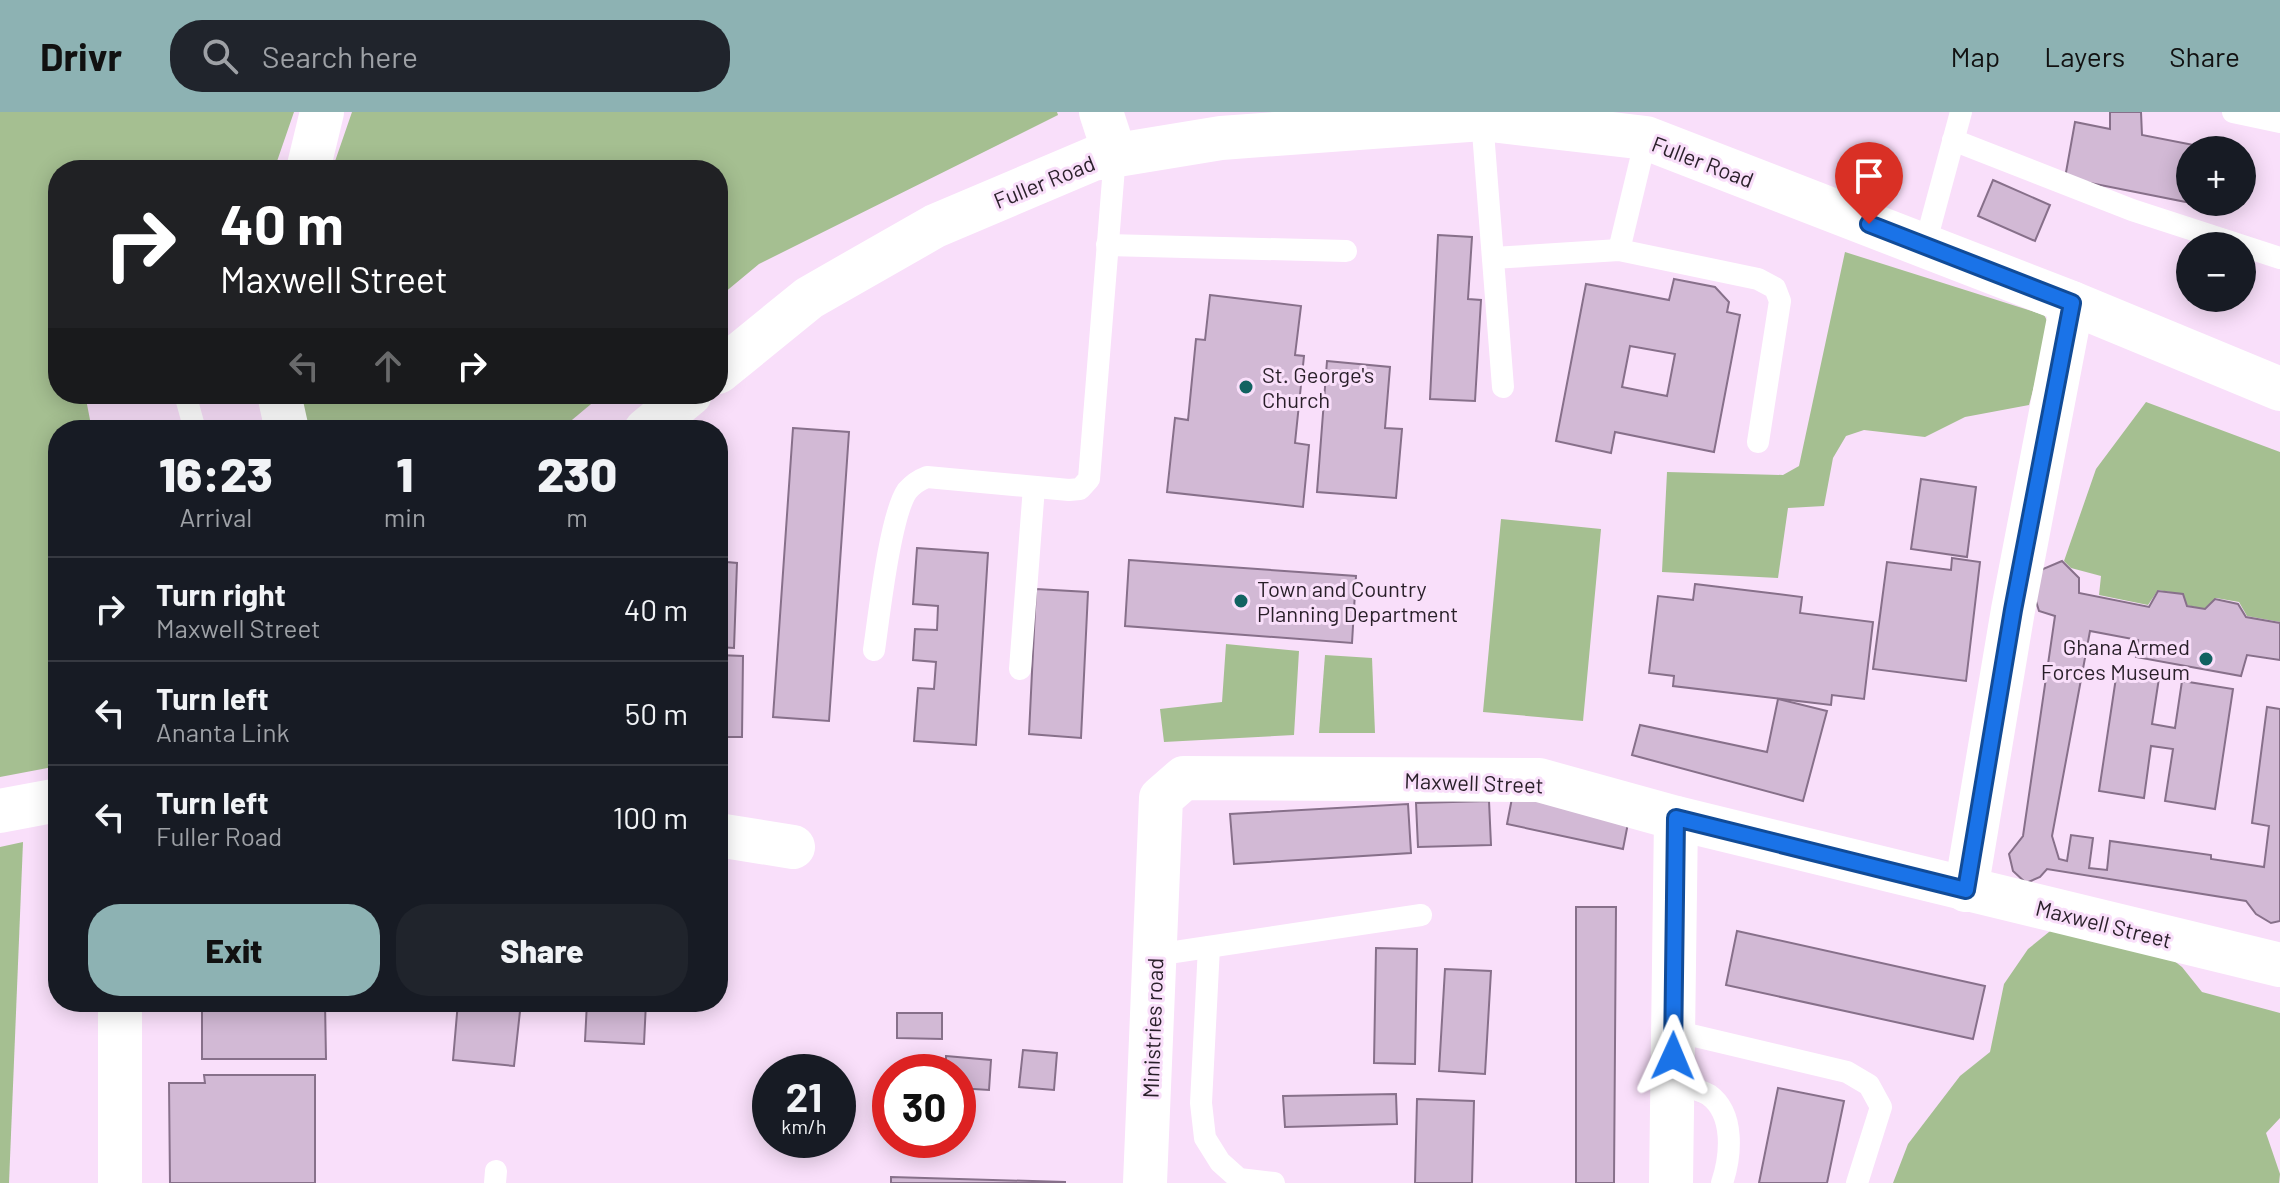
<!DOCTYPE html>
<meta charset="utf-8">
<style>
:root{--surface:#171b24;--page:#20242c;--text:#f1f3f6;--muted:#9ea1a6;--line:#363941;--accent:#8db2b3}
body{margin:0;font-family:Barlow,sans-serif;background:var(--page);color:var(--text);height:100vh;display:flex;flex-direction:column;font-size:30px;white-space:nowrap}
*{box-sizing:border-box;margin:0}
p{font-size:26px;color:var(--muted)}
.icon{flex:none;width:44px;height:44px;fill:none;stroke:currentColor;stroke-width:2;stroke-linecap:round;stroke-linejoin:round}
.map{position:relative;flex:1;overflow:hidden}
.side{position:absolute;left:48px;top:308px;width:680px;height:592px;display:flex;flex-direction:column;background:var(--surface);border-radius:32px;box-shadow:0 4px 20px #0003}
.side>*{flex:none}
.hud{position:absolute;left:48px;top:48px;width:680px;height:244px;border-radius:32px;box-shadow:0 4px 20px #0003;background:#202124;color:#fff;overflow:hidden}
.fabs{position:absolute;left:2176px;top:24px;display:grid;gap:16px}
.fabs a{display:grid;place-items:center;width:80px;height:80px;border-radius:50%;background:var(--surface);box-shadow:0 4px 20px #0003;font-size:40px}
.speed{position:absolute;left:752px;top:942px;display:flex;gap:16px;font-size:40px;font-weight:700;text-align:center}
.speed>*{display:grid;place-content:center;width:104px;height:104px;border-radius:50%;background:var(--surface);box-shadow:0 4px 20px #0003;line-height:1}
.speed small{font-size:20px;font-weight:400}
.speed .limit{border:12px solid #d22;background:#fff;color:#111}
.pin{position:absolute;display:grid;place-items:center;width:68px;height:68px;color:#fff;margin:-82px -34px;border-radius:50% 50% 50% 0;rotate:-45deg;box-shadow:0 0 8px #0007}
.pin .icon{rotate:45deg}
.me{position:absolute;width:88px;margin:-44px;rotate:1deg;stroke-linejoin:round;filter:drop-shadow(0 0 6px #0008)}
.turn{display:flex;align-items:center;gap:28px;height:168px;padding:0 40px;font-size:36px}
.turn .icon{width:104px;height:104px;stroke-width:2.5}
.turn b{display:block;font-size:56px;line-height:68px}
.lanes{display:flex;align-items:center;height:76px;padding:0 40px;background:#0003;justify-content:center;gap:40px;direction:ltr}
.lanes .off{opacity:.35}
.eta{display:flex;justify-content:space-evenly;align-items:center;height:136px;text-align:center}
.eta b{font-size:48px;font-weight:800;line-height:56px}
.cta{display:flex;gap:16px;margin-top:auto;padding:16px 40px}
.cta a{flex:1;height:92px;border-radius:32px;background:var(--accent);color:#111;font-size:32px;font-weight:800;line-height:92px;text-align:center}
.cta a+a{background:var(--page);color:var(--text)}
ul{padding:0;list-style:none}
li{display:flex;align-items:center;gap:24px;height:104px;padding:0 40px;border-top:2px solid var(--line)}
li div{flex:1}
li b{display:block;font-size:30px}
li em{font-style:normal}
header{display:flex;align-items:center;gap:48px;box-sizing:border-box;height:112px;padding:0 40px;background:var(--accent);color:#111}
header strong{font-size:38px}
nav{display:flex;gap:44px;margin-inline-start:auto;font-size:28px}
.search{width:560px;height:72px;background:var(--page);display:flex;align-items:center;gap:20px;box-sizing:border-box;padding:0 28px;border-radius:32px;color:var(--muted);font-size:30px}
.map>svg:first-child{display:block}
</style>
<header>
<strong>Drivr</strong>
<div class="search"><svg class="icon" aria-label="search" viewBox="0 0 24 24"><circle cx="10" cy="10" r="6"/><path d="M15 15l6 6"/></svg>Search here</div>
<nav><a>Map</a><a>Layers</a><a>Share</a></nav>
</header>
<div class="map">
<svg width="2280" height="1071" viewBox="0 0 2280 1071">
<rect width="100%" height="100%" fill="#f9dffa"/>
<!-- green -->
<g fill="#a5bf91">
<polygon points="0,0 294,0 274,58 58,58 58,282 85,282 92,318 58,318 58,654 0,665"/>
<polygon points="352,0 1057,0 1058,3 759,152 718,186 718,58 332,58"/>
<polygon points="1845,140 2044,203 2050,214 2029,293 1965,305 1925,325 1864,318 1846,324 1833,346 1824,394 1788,396 1778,466 1662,460 1667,360 1783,363 1799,354"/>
<polygon points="291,282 603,282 560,318 305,318"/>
<polygon points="2146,290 2280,340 2280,510 2247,504 2239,490 2216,486 2204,497 2187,493 2183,482 2158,478 2148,493 2099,483 2101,464 2071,456 2064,449 2096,357"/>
<polygon points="1501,407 1601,417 1583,609 1483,600"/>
<polygon points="1226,532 1299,539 1294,623 1164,630 1160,597 1222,590"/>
<polygon points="1325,543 1372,546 1375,621 1319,621"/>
<polygon points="23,730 9,1071 0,1071 0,735"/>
<polygon points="2060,811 2151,831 2182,855 2202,880 2280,901 2280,1006 2266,1021 2280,1062 2279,1071 1893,1071 1908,1032 1960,964 1990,940 2004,872 2028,837"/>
</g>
<!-- building -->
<g fill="#d2b9d5" stroke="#87708a" stroke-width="2" fill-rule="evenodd">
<polygon points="2110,0 2141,0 2142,23 2219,38 2190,38 2190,90 2217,90 2216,96 2065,66 2075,10 2110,17"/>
<polygon points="1993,68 2050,93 2035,129 1978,104"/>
<polygon points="1438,123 1472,125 1468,187 1481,188 1475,289 1430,287"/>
<path d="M1674 167 1715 175 1729 190 1727 200 1740 203 1714 340 1615 320 1611 341 1556 329 1586 172 1669 188ZM1630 234 1675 242 1667 284 1622 275Z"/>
<polygon points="1210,183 1301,194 1295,243 1304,244 1295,331 1309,333 1303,395 1167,380 1175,306 1188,308 1196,227 1205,228"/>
<polygon points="1327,249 1390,255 1385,316 1402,317 1396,386 1317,380"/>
<polygon points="793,316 849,320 829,609 773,605"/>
<polygon points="1921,367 1976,375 1967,445 1911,437"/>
<polygon points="718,430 727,430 727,450 737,451 734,536 718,535"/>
<polygon points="917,436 988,441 976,633 914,629 918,576 934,577 936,550 913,548 915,517 937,518 938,494 913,492"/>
<polygon points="1952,446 1980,450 1966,569 1873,557 1887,450 1951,458"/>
<polygon points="1129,448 1356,464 1352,531 1125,514"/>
<polygon points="2062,449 2079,466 2079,481 2149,495 2158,479 2183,482 2187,494 2205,497 2215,487 2238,492 2246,505 2280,511 2280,548 2247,543 2241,564 2136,545 2138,528 2090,519 2052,724 2059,747 2067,749 2071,723 2093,726 2089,756 2107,758 2110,729 2211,743 2211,747 2264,755 2269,714 2252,711 2267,595 2280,597 2280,809 2271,811 2256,802 2246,789 2047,757 2040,765 2026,771 2013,759 2009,742 2023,724 2055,504 2039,499 2031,473 2043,457"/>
<polygon points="1695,472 1802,485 1800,501 1873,510 1864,587 1832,583 1831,593 1673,574 1674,564 1649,561 1658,484 1693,488"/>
<polygon points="1036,477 1088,480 1081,626 1029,622"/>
<polygon points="718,543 743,544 742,625 718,625"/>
<polygon points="2117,559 2159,566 2152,612 2175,616 2182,569 2233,577 2215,697 2165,689 2173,637 2151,634 2144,686 2099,679"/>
<polygon points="1778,587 1827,599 1803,689 1632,643 1640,613 1767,640"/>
<polygon points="1513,681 1629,706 1623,737 1507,712"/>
<polygon points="1489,689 1491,733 1418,735 1416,691"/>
<polygon points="1408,692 1411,741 1234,752 1230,702"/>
<polygon points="1576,795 1616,795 1614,1071 1576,1071"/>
<polygon points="1737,819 1985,874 1973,927 1726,873"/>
<polygon points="1376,836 1417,837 1415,952 1374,951"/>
<polygon points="1445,857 1491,859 1485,962 1439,959"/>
<polygon points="202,890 325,890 326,947 202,947"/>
<polygon points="458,890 521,890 514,954 453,948"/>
<polygon points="587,890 646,890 644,932 585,929"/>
<polygon points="897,901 942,901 942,927 897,926"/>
<polygon points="1023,938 1057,941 1054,978 1019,975"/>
<polygon points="946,944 991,948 989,978 958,976 958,960 946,960"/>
<polygon points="204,963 315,963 315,1071 170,1071 169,971 205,971"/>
<polygon points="1778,976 1844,989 1827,1071 1759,1071"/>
<polygon points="1396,982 1397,1012 1285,1015 1283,984"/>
<polygon points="1417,987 1474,989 1472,1071 1415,1071"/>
<polygon points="891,1065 1065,1070 1065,1071 891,1071"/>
</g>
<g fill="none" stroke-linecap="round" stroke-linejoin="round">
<!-- service -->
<g stroke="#fff" stroke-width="22">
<polyline points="2233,0 2280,10"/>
<polyline points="1482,7 1503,275"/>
<polyline points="1953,28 2132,98 2280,146"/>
<polyline points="1107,133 1346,139"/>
<polyline points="1925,133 1961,0"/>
<polyline points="1619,138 1646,26"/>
<polyline points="1493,146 1619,138 1758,167 1775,176 1780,189 1758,330"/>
<polyline points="185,282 195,318"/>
<path d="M874 538C879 504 890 404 907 379 913 372 919 368 927 365L1069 378 1080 377 1089 367 1115 43"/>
<polyline points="1020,557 1034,375"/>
<polyline points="1209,835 1201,991 1205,1026 1220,1050 1239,1067 1274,1071"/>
<polyline points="1155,843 1421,803"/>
<polyline points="1674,919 1847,960 1869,973 1881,995 1857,1071"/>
<path d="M1673 970C1683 974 1699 977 1709 983 1735 1002 1731 1044 1722 1071"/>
<polyline points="495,1071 496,1059"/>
</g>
<!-- minor -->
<g stroke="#fff" stroke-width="44">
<polyline points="1101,0 1115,43"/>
<polyline points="308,58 322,0"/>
<polyline points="279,282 287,318"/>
<polyline points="718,723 793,735"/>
<polyline points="1966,778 2013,498 2072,191"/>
<polyline points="120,890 120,1071"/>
<polyline points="1145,1071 1161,686 1184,666 1539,668 1676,706 2280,853"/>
<polyline points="1671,1071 1676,706"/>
</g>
<!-- tertiary -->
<g stroke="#fff" stroke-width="44">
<polyline points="718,260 809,186 935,114 1093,47 1221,26 1482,7 1646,26 2072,191 2280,277"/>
<polyline points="646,318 690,282"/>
<polyline points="0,699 58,688"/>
</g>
</g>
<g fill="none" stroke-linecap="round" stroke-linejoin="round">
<defs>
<polyline id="route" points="1673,944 1676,706 1966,778 2013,498 2072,191 1869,112"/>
</defs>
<!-- route casing -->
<use href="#route" stroke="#114b97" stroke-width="20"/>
<!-- route -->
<use href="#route" stroke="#1a73e8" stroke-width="14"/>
</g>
<!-- markers -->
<g fill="#126261" stroke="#f9dffa" stroke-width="3">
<circle cx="1246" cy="275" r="8"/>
<circle cx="1241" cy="489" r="8"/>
<circle cx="2206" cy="547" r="8"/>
</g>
<g text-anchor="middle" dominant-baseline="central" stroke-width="6" stroke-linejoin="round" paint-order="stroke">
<!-- street labels -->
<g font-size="22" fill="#291f29" stroke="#f9dffa">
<text transform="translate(1703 49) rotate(21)">Fuller Road</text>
<text transform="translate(1044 69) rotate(-22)">Fuller Road</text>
<text transform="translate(1474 670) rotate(2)">Maxwell Street</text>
<text transform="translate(2104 811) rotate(14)">Maxwell Street</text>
<text transform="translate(1152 916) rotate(-88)">Ministries road</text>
</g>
<!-- poi labels -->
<g font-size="22" fill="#291f29" stroke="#f9dffa" text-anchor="start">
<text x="1262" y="262">St. George's<tspan x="1262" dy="25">Church</tspan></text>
<text x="1257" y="476">Town and Country<tspan x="1257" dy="25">Planning Department</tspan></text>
<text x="2190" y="534" text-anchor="end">Ghana Armed<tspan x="2190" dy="25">Forces Museum</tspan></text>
</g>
</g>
</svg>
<div class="fabs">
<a>+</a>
<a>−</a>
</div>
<div class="speed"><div>21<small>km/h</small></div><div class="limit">30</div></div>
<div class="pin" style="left:1869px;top:112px;background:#d93025"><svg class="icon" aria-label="arrive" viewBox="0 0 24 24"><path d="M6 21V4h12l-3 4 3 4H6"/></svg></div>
<svg class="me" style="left:1673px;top:944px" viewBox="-20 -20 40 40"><path d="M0-17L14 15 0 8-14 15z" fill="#1a73e8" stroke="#fff" stroke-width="4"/></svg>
<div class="hud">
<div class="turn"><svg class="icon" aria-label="right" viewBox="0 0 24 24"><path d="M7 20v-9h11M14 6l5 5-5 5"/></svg><div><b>40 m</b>Maxwell Street</div></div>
<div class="lanes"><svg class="icon off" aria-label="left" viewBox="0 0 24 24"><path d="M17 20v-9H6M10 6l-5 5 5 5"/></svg><svg class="icon off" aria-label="ahead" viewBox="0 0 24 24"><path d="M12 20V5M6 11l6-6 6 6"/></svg><svg class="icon" aria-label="right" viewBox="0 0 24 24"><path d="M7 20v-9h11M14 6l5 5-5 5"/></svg></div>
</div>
<section class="side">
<div class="eta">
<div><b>16:23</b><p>Arrival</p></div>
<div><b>1</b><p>min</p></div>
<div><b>230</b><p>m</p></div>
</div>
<ul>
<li><svg class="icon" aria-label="right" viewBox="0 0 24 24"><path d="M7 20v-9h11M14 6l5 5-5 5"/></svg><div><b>Turn right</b><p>Maxwell Street</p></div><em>40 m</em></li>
<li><svg class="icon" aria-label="left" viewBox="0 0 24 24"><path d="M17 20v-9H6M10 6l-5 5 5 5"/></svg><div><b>Turn left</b><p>Ananta Link</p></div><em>50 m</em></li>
<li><svg class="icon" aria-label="left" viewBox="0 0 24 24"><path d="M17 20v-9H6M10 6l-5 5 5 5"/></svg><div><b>Turn left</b><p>Fuller Road</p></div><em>100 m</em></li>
</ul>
<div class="cta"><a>Exit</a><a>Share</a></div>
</section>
</div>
